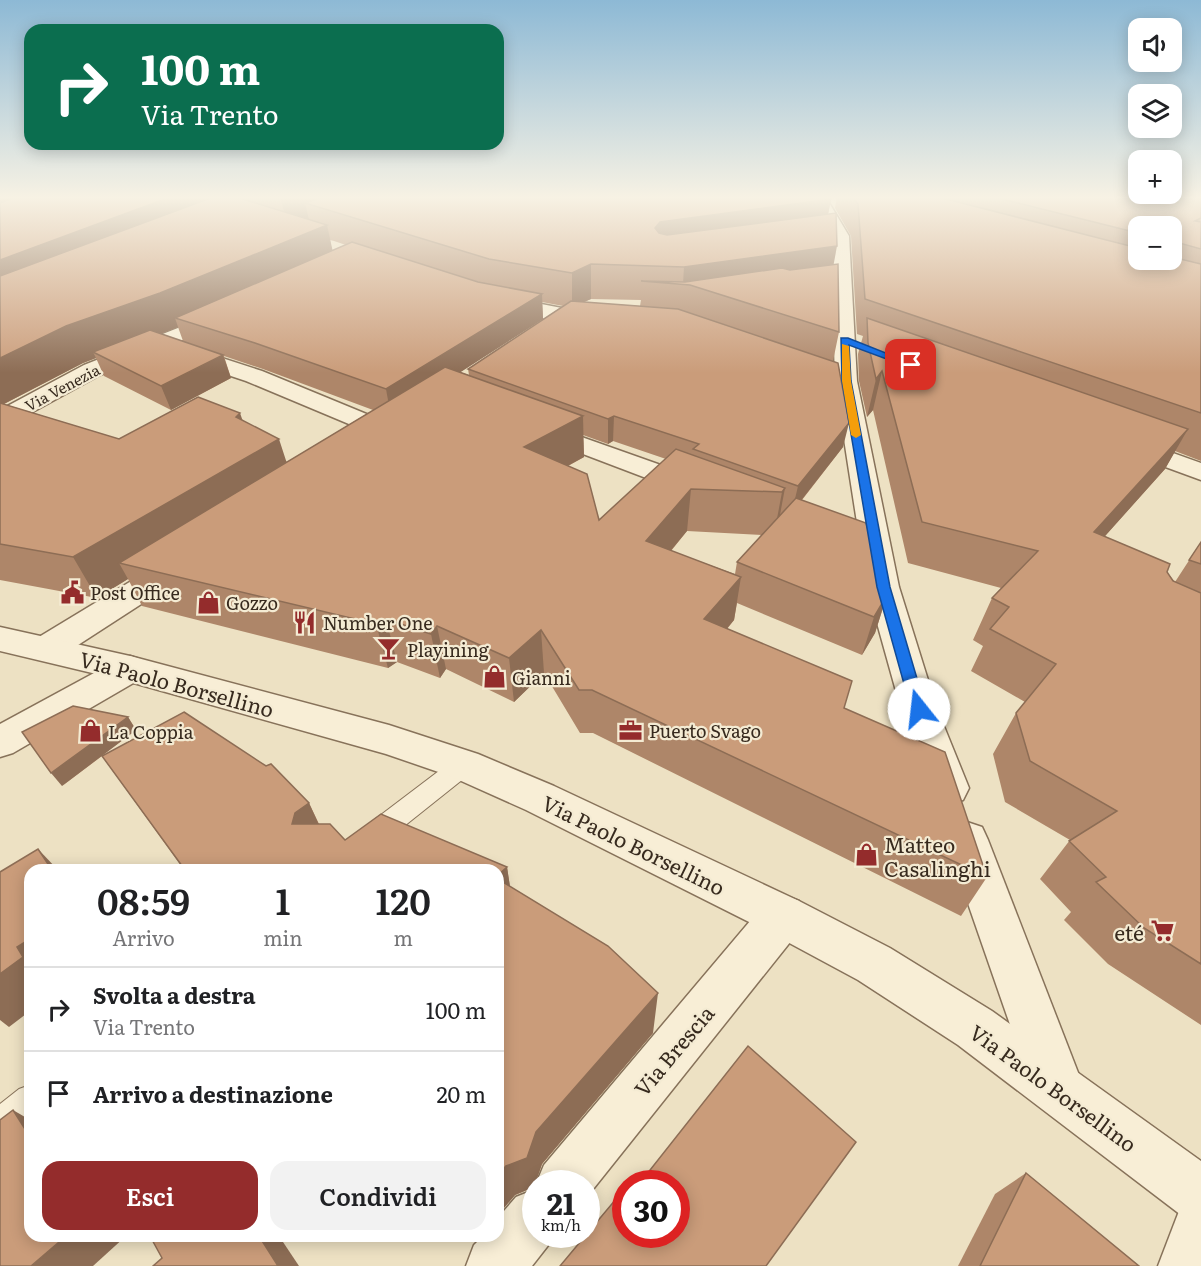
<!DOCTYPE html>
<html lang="it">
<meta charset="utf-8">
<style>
:root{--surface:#fff;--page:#f2f2f2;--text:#202124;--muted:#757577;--line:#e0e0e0;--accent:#942c2c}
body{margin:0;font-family:Literata,serif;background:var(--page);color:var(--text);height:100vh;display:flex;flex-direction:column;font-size:22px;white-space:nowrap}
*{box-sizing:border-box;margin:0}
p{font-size:20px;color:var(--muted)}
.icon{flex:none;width:33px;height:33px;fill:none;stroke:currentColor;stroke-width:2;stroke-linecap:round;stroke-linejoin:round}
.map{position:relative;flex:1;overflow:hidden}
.details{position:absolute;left:24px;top:864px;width:480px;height:378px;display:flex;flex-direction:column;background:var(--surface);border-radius:18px;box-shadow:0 3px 15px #0003}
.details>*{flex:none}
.hud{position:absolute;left:24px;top:24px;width:480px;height:126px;border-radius:18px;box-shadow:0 3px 15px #0003;background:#0b6e4f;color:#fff;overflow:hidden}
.buttons{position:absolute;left:1128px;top:18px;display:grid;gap:12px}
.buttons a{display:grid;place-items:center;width:54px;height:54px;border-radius:12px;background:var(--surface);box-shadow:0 3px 15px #0003;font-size:30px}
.speed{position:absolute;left:522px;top:1170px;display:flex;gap:12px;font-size:30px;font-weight:700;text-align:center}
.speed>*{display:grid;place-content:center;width:78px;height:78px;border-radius:50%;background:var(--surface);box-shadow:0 3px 15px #0003;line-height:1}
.speed small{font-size:15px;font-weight:400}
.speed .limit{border:9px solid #d22;background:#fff;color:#111}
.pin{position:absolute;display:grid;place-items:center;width:51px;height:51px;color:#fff;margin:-26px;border-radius:12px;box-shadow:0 3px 9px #0006}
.me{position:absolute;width:66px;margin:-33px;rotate:344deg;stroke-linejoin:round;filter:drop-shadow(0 0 4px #0008)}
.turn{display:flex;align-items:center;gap:21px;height:126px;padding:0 18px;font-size:27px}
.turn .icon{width:78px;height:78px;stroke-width:2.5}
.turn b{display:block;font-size:42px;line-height:51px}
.eta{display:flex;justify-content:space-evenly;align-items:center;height:102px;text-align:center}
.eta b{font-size:36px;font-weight:600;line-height:42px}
.action{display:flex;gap:12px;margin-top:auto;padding:12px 18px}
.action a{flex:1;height:69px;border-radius:18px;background:var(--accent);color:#fff;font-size:24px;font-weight:600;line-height:69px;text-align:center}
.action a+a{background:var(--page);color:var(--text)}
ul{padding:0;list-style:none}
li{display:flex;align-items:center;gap:18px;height:84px;padding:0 18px;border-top:2px solid var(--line)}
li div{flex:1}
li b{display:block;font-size:22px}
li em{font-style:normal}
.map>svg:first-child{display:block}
</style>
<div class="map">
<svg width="1201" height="1266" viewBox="0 0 1201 1266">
<rect width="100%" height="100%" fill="#ede1c3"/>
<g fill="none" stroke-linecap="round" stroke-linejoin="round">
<defs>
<g id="service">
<polygon points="464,756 472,758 475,765 472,772 383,843 374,846 365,843 362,835 365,827 456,758"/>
<polygon points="30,1085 30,1119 11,1134 0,1139 0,1104 19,1089"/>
</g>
<g id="minor">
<polygon points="811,196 825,196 849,236 857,381 899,587 937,709 969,788 963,800 949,804 935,800 929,788 901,709 867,587 835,381 831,236 810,198"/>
<path d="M500 296 567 309 604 313 607 317 604 321C575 329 523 314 493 306L490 302 493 298Z"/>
<polygon points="221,311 228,313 231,317 228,321 100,375 9,425 0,427 0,410 84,365"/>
<polygon points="185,346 262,371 398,427 401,432 398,437 389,439 380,437 246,381 177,358 174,353 177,348"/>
<polygon points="542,423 703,480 707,486 703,492 693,494 683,492 533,435 530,430 533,425"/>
<polygon points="1128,437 1201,463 1201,480 1119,450 1115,445 1119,440"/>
<polygon points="172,560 183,563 187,570 183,577 58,658 46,661 34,658 29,649 34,640 161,563"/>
<polygon points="130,656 142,660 147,669 142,678 13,753 0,757 0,724 118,660"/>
<polygon points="967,822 982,827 988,840 1084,1088 1076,1106 1058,1114 1040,1106 1032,1088 946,840 952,827"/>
<polygon points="783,895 799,901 805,916 799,931 586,1198 586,1184 536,1184 544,1165 767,901"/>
<polygon points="536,1189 536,1234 557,1234 532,1266 466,1266 474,1245 483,1236 498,1236 498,1218 516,1197"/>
<polygon points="1201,1198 1201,1266 1158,1266 1181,1206"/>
</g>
<polygon id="tertiary" points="0,627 130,656 389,725 478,754 554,786 799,901 890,948 992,1011 1201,1161 1201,1223 1181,1215 958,1045 858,980 767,931 526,810 450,776 386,754 130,682 0,651"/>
</defs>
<!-- service casing -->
<use href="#service" stroke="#87725a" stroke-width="2"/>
<!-- minor casing -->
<use href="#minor" stroke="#87725a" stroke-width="3"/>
<!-- tertiary casing -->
<use href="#tertiary" stroke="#87725a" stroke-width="3"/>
<!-- service -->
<use href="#service" fill="#f8eed6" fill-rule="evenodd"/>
<!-- minor -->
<use href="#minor" fill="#f8eed6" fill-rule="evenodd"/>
<!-- tertiary -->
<use href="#tertiary" fill="#f8eed6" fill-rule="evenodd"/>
</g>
<!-- wall -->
<g fill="#ae8669" fill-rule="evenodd">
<path d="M0 196H207L208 200 211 198 207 196H829L831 199 828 214 839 332 833 361 843 447 802 500 887 595 875 633 862 655 737 603 734 620 727 629 844 708 987 877 961 916 593 733H580L544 673 514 702 446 669 440 678 397 662 388 668 142 606 128 579 97 598 0 580ZM330 240 334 241 346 245 332 251ZM591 299 641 300 640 306 584 302ZM542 302 563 306 468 369 469 375 460 372 543 319ZM178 327 183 341 160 334ZM224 356 263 369 373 410 287 462 243 420 119 439 4 404 83 363 96 358 104 376 171 410 231 378ZM583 435 608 444 613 441 666 459 599 520 568 466 584 457ZM687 531 762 535 737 562 735 574 671 551Z"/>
<path d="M837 196H1201V461L1175 451 1165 469 1105 536 1167 572 1175 582 1201 542V1025L1108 964 1064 920 1071 912 1040 879 1070 840 1005 802 993 754 1016 713 1025 702 971 671 983 646 973 640 992 598 1001 588 908 563 873 410 867 417 859 381 858 354 863 336 857 334 851 236 835 208ZM1138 226H1172V260H1138Z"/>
<polygon points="128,717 136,730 103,755 309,803 319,824 345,840 507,867 510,887 653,1033 542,1164 534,1187 515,1195 503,1209 498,1203 498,870 184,870 102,756 62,786"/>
<polygon points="1026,1173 1139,1266 958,1266 995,1194"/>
</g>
<!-- shaded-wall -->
<g fill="#8d6d55">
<polygon points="0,196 49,196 0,224"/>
<polygon points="173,196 207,196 213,216 0,301 0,260"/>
<polygon points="280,196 379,196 305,203 309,220 288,227"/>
<polygon points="831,199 825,230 659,255 655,228 660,222"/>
<polygon points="327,225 334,257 175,318 178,327 173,329 101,356 93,352 96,358 83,363 0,406 0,358 66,326"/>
<polygon points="837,246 831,279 690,285 683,284 684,267"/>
<polygon points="591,264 591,299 572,307 572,273"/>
<polygon points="542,294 543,319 391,417 386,389"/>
<polygon points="223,355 231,378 171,410 161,386"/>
<polygon points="882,371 873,410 867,417 876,379"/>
<polygon points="240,413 254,453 279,439 292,479 119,563 128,579 97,598 73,557"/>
<polygon points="583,416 584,457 527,488 524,447"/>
<polygon points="614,416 613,441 608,444 608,419"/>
<polygon points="849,423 843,447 792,512 798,486"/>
<polygon points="1188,429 1165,469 1072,573 1094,532"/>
<polygon points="785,488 777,531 774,535 782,492"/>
<polygon points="691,489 687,531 643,584 646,541"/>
<polygon points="741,577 734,620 698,663 704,619"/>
<polygon points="887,595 875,633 862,655 874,617"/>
<polygon points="386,619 397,662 388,668 376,624"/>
<polygon points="437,626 446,669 440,678 431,634"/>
<polygon points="541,630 544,673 514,702 509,658"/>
<polygon points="128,717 136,730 62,786 51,773"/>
<polygon points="309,803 331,851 292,824 295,813"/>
<polygon points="38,849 58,870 52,870"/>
<polygon points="507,867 514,913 498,893 498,875"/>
<polygon points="30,939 30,1011 9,1027 0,1020 0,974 17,947"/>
<polygon points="658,993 653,1033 542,1164 534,1187 515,1195 503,1209 498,1196 498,1175"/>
<polygon points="13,1110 30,1120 30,1137"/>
<polygon points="66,1236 126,1236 93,1266 31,1266"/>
<polygon points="259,1236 279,1236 299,1266 278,1266"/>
</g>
<!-- building -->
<g fill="#ca9c7a" stroke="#8d6d55" stroke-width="1.5">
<polygon points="19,196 173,196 0,260 0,203"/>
<polygon points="216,196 233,196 327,225 160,293 66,326 0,358 0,276"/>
<polygon points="325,196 829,196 831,199 660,222 655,228 659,233 667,235 836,213 837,246 684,267 591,264 572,273 566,272 489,259 305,203"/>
<polygon points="852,196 932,196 942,198 1138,248 1138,260 1172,260 1172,257 1201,264 1201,413 865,299 858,204"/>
<polygon points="990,196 1201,196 1201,218 1195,221 1201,222 1201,249 1172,241 1172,226 1138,226 1138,233"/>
<polygon points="352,242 478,282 542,294 386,389 255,343 175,318"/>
<polygon points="838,264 839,332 690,285 641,281 685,282 782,268 790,270"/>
<polygon points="571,301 678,309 838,363 849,423 798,486 693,449 699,444 614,416 608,419 468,369"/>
<polygon points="867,318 1188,429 1094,532 1170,564 1167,572 1173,581 1201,593 1201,964 1144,928 1096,882 1106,877 1069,841 1117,811 1030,761 1016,713 1056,664 990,629 1009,607 992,598 1038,551 922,522 882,371 876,379 868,343"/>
<polygon points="150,330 223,355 161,386 93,352"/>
<polygon points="445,367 583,416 524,447 587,474 599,520 676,449 785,488 782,492 691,489 646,541 741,577 704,619 852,681 844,708 945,752 987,877 592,690 579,690 541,630 509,658 437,626 431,634 386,619 376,624 119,563"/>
<polygon points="198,397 240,413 236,417 279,439 73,557 0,544 0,403 119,439"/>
<polygon points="796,498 866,523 887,595 874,617 737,562"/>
<polygon points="1201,542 1201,564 1189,560"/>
<polygon points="73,706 128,717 51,773 22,732"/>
<polygon points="184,712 266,766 271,764 309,803 295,813 292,824 330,824 345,840 381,814 507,867 498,875 498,870 185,870 102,756"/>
<polygon points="38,849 52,870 30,870 30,939 17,947 23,957 0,974 0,872"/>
<polygon points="498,879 608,946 658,993 536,1132 527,1158 506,1166 498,1175"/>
<polygon points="748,1046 856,1142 766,1266 560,1266 626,1187 626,1234 676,1234 676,1184 639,1184"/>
<polygon points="13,1110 30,1137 30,1236 66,1236 31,1266 0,1266 0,1120"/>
<polygon points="1026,1173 1139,1266 980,1266"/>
<polygon points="150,1236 259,1236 278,1266 153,1266 162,1258"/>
</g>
<!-- sky -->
<linearGradient id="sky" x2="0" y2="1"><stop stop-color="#8db9d5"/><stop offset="0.53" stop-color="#f7f2e4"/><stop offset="1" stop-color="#f7f2e4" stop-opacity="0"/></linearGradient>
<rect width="1201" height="373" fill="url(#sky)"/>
<!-- route -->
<polygon fill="#1a73e8" stroke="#114b97" stroke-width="1.5" points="841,338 848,338 916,365 908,367 849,345 851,381 890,587 926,709 924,713 914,713 911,709 877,587 842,381"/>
<!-- slow -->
<polygon fill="#f59e0b" points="842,344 849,346 851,381 861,435 856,438 851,435 842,381"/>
<!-- icons -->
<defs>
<symbol id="civic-bare" viewBox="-9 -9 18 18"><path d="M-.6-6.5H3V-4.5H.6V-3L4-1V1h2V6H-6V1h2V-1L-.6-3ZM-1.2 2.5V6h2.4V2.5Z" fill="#942c2c" stroke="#f4ebd3" stroke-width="2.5" paint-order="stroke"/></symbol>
<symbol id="shop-bare" viewBox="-9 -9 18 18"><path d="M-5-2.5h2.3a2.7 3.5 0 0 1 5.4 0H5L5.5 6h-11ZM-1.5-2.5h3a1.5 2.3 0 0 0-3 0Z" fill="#942c2c" stroke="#f4ebd3" stroke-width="2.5" paint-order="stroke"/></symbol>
<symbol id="restaurant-bare" viewBox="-9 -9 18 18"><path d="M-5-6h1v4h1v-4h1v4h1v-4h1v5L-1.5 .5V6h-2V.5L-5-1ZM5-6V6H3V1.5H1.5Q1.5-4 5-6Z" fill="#942c2c" stroke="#f4ebd3" stroke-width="2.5" paint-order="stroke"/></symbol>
<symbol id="bar-bare" viewBox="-9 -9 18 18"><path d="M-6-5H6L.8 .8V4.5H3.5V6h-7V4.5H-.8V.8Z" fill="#942c2c" stroke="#f4ebd3" stroke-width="2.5" paint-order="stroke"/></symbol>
<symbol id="office-bare" viewBox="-9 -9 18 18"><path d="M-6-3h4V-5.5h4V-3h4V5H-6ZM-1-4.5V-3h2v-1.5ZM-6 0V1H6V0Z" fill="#942c2c" stroke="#f4ebd3" stroke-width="2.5" paint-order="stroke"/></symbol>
<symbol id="supermarket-bare" viewBox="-9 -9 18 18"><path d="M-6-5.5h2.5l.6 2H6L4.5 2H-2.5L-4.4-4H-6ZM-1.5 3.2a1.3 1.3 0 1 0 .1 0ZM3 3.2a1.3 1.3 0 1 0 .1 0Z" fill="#942c2c" stroke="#f4ebd3" stroke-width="2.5" paint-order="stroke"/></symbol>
</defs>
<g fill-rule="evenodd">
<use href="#civic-bare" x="56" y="576" width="33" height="33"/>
<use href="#shop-bare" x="192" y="586" width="33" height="33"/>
<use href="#restaurant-bare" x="288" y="606" width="33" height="33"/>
<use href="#bar-bare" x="372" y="632" width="33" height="33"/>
<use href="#shop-bare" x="478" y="660" width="33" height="33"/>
<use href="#office-bare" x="614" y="714" width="33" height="33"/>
<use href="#shop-bare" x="74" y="714" width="33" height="33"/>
<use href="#shop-bare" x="850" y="838" width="33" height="33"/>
<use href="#supermarket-bare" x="1146" y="914" width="33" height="33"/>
</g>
<g text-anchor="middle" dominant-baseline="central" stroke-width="4.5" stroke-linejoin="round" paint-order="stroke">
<!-- far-street labels -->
<g font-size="15" fill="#372a1e" stroke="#f4ebd3">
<text transform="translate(62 387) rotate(-28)">Via Venezia</text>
</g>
<!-- poi labels -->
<g font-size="18" fill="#372a1e" stroke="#f4ebd3" text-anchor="start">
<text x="90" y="592">Post Office</text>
<text x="226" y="602">Gozzo</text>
<text x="323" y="622">Number One</text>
<text x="407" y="649">Playining</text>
<text x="512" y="677">Gianni</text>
<text x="649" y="730">Puerto Svago</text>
<text x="108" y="731">La Coppia</text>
</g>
<!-- near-street labels -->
<g font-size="21" fill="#372a1e" stroke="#f4ebd3">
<text transform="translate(177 683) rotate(15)">Via Paolo Borsellino</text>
<text transform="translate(634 844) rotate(26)">Via Paolo Borsellino</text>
<text transform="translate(673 1050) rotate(-50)">Via Brescia</text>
<text transform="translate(1054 1087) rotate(36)">Via Paolo Borsellino</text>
</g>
<!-- near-poi labels -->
<g font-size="21" fill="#372a1e" stroke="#f4ebd3" text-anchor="start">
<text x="884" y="843">Matteo<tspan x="884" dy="24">Casalinghi</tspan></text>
<text x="1144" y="931" text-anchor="end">eté</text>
</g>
</g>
</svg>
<div class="buttons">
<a><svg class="icon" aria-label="sound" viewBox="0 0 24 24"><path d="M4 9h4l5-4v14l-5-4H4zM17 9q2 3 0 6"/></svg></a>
<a><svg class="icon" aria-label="layers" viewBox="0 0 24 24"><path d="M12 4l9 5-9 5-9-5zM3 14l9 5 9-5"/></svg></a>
<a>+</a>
<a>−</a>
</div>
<div class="speed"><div>21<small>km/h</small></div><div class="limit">30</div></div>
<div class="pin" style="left:911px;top:365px;background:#d93025"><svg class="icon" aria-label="arrive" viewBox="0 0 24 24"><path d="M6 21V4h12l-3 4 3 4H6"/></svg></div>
<svg class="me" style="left:919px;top:709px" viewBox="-20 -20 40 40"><circle r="19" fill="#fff"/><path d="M0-13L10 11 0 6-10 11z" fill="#1a73e8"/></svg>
<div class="hud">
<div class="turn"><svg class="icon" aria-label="right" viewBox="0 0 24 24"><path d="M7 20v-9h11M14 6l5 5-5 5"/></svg><div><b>100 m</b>Via Trento</div></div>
</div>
<section class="details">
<div class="eta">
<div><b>08:59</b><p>Arrivo</p></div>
<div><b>1</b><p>min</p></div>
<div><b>120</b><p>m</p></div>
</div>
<ul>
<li><svg class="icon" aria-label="right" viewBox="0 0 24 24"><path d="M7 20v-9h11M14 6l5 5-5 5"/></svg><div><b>Svolta a destra</b><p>Via Trento</p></div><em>100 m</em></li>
<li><svg class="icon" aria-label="arrive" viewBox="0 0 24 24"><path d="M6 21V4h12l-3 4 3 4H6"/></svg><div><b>Arrivo a destinazione</b></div><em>20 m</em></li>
</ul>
<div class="action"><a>Esci</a><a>Condividi</a></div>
</section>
</div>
